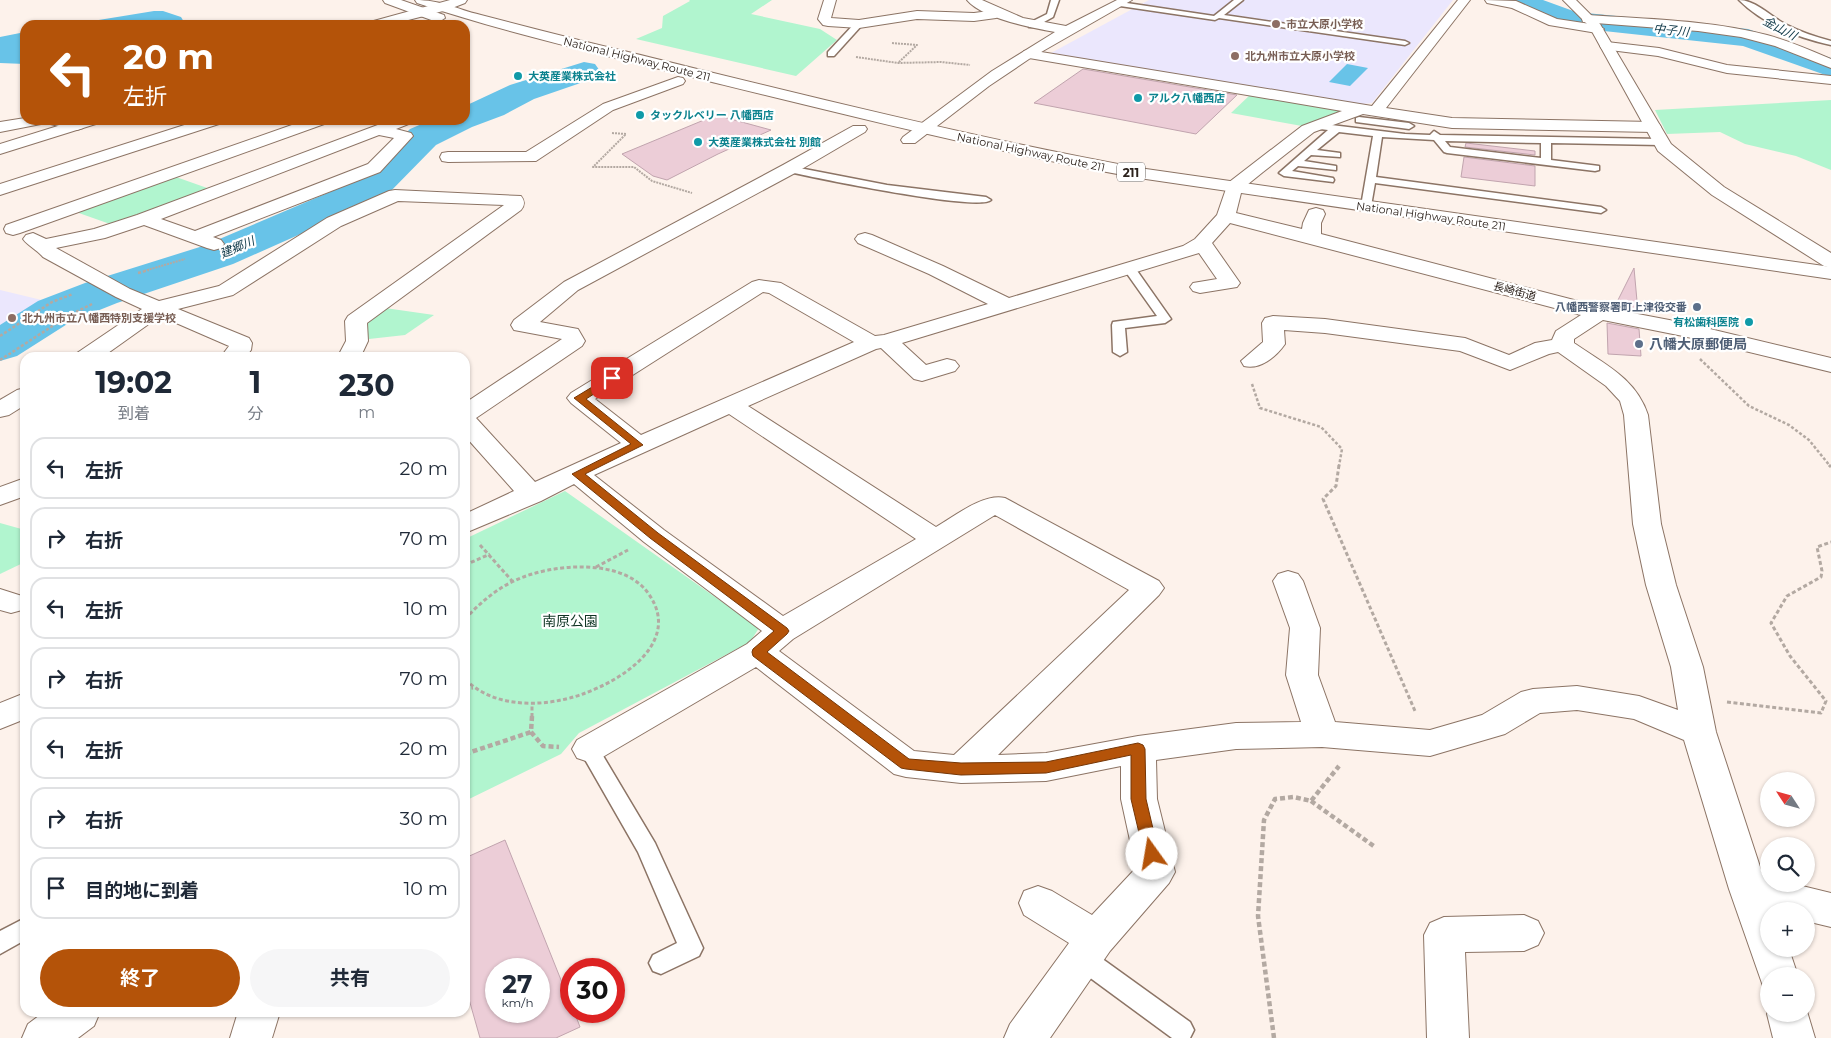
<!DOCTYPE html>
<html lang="ja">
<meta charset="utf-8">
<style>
:root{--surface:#fff;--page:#f6f6f7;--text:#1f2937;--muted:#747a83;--line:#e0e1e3;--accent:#b45309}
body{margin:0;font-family:Montserrat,"Noto Sans JP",sans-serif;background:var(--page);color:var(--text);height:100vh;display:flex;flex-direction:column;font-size:19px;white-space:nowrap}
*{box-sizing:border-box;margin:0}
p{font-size:16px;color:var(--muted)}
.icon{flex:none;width:28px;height:28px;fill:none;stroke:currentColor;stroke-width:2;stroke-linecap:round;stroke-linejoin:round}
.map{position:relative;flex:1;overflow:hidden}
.panel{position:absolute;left:20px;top:352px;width:450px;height:665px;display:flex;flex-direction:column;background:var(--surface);border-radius:15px;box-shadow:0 1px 4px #0004}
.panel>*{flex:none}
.top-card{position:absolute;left:20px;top:20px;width:450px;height:105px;border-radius:15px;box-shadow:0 1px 4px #0004;background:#b45309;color:#fff;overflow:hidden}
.needle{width:32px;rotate:306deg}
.tools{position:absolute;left:1760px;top:772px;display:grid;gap:10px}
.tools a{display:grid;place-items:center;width:55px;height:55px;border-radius:50%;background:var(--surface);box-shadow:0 1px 4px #0004;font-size:25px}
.speed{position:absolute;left:485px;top:958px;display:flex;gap:10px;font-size:25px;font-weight:700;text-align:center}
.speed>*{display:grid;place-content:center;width:65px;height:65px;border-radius:50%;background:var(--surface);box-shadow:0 1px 4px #0004;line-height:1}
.speed small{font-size:12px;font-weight:400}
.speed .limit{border:8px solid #d22;background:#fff;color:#111}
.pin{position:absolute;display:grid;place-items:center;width:42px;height:42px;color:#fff;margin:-21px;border-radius:10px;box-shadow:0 2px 8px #0006}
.me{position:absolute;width:55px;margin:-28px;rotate:347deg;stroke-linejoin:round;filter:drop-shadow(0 0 4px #0008)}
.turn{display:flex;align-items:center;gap:18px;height:105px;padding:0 20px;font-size:22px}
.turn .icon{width:65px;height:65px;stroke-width:2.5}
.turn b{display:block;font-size:35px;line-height:42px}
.eta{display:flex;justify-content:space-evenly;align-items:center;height:85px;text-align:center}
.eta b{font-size:30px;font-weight:700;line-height:35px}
.action{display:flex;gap:10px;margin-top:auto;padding:10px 20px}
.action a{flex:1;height:58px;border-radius:30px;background:var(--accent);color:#fff;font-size:20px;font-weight:700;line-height:58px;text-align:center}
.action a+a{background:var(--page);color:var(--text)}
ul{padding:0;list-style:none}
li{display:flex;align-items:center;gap:15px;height:62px;margin:0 10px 8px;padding:0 10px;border:2px solid var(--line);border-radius:15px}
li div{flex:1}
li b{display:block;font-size:19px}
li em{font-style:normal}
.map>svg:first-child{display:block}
</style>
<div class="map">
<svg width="1831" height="1038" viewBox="0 0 1831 1038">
<rect width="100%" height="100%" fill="#fdf2eb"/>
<!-- education -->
<g fill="#ebe7fd">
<polygon points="1149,0 1453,0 1372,103 1354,105 1070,59 1051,53"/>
<polygon points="0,290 46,301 0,334"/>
</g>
<!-- green -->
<g fill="#b1f5cf">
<polygon points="689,0 772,0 751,14 820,29 837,40 796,76 636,39 662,28 663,16 690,1"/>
<polygon points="1251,94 1335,108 1342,112 1302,126 1231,113"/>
<polygon points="1831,100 1831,170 1796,156 1745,144 1720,132 1667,134 1655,110"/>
<polygon points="176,177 210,189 110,224 76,212"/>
<polygon points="385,308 434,315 405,335 369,339 365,322"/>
<polygon points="565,491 759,628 750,642 579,733 561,754 465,801 465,539"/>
<polygon points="0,523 25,530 25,562 0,574"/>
</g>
<!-- water -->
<g fill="#68c3e8">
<polygon points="154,11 163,11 181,17 184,22 164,25 68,25"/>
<polygon points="25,32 25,64 0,63 0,37"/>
<polygon points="1347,64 1368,68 1350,86 1329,82"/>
</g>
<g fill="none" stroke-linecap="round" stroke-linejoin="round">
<!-- river -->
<g fill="#68c3e8" fill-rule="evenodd">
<polygon points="1497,0 1543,0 1576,12 1748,29 1831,58 1831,77 1743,46 1576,28 1545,21 1521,10 1501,6"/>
<polygon points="584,62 595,64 600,71 595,78 534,99 504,115 472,127 436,145 386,196 233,264 117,303 72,321 17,356 0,361 0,325 38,301 85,283 203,246 358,180 410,129 431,120 465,120 465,106 510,85"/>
</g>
</g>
<!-- building -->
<g fill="#eccdd7" stroke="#c1a4ae" fill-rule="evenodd">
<polygon points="1083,69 1237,95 1196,134 1034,103"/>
<polygon points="716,115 771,130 718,154 667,180 653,176 622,154"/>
<polygon points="1466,143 1535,151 1535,155 1465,147"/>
<polygon points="1464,157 1535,166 1535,186 1461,177"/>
<polygon points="1634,268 1638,312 1614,308"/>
<polygon points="1607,323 1639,329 1641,356 1608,354"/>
<path d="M505 840 571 1005V1011H574L580 1027 556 1038H480L465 985V858ZM496 969H539V1011H496Z"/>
</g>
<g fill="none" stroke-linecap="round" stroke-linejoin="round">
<defs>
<g id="service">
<polygon points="1051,0 1059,0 1053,17 1035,27 1029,27 1029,23 1047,14"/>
<polygon points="1234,0 1243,0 1224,15 1405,41 1409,43 1405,45 1219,18 1215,20 1120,6 1116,4 1120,2 1214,16"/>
<path d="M1739 0C1756 0 1772 18 1787 25 1801 32 1816 37 1831 41V45C1799 38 1763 24 1739 0Z"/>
<polygon points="856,22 863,24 834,56 828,56 828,52"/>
<polygon points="1359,117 1409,123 1414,126 1409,129 1356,122 1356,118"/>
<path d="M1315 123 1405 134 1430 135 1434 131 1440 135 1661 139 1666 142 1661 145 1551 143V160L1599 166V170L1595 171 1447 153 1444 152 1434 140 1382 137 1376 177 1601 207 1606 210 1601 213 1375 183 1371 206 1366 209 1361 206 1373 136 1339 132 1317 150 1340 153V157L1311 155 1304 161 1336 166V170L1298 166 1292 171 1333 178 1334 180 1333 182 1284 176 1279 173 1328 130 1312 128V124ZM1445 141 1541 143V158L1450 147Z"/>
<path d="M789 166 887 185 986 197 991 200C979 212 811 177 785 171V167Z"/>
<polygon points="1129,264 1133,265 1171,319 1165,323 1125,328 1127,352 1120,356 1113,352 1112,325 1113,322 1157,316 1123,268"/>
<polygon points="589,741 596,744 655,843 703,948 699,956 661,974 653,971 649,963 653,955 677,943 638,852 579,749 582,744"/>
<polygon points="25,918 25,940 0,954 0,931"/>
<polygon points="1082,947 1090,950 1190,1022 1194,1030 1190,1038 1172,1038 1074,966 1070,958 1074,950"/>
</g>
<g id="minor">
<polygon points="824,0 836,0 831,18 859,20 917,11 974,13 996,10 1002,14 996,18 974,21 917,19 859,28 828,26 823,25 818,19"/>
<path d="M1458 0H1470L1386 108 1452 118 1653 122 1659 124 1661 127 1659 130 1653 132 1452 128 1363 114 1314 132 1263 172 1242 189 1236 213 1302 229 1303 223 1309 210 1316 208 1323 210 1325 214 1321 223V234L1601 307 1685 323 1831 358V372L1683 336 1603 320 1574 339V343C1604 364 1636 378 1648 415L1661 524 1676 585 1703 667 1716 732 1763 876 1769 878V884H1794L1831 893V927L1806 921V911H1769V949H1789L1798 976H1769V991L1764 989 1729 889 1684 740 1634 719 1577 710 1540 713 1505 734 1430 756 1322 747 1236 749 1156 760 1157 799 1175 872 1169 883 1110 951 1050 1038H1004L1010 1024 1069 943 1024 915 1019 903 1024 891 1038 886 1052 891 1092 915 1136 868 1121 799V766L1046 781 961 783 906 777 894 774 756 667 601 758 589 762 577 758 572 749 577 740 747 644 762 631 644 542 574 484 541 501 465 533V514L514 491 465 436V403L562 339 514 330 511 325 514 320 564 282 783 165 853 126H865L867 129 865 132 795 173 578 290 540 322 578 329 585 341 582 346 476 418 535 482 621 443 571 403 567 398 571 393 752 282 759 280 781 283 875 336 884 335 988 304 929 274 858 243 855 239 858 235 865 233 872 235 943 266 1009 298 1183 246 1195 239 1217 215 1228 183 1302 126 1342 111 1029 58 1022 54 1024 51 1029 50 1372 106ZM1230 223 1581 315 1556 331 1552 340 1535 343 1509 355 1465 338 1325 319 1273 316 1265 318 1262 323 1263 342 1241 361 1244 366C1260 370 1276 357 1285 344L1284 330 1325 333 1460 351 1510 370 1549 354 1558 352 1606 386 1620 401 1624 415 1633 524 1646 585 1671 667 1678 710 1639 696 1577 686 1533 689 1521 692 1482 715 1430 730 1335 722 1318 675 1320 628 1303 581 1298 574 1288 571 1278 574 1273 581 1290 628 1286 675 1301 722 1236 723 1138 736 1046 753 998 755 1159 595 1164 588 1159 581 1005 498C983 493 955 516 936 527L748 406 876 349 881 348 914 379 922 381 955 371 959 366 955 361 947 359 926 365 902 343 1199 253 1217 279 1193 283 1190 287 1193 291 1200 293 1237 287 1240 283 1212 243ZM763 292 769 293 854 342 641 435 595 399ZM729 414 916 539 783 616 664 530 594 475ZM995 515 1129 590 954 755 914 751 779 651 793 639Z"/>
<polygon points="1485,0 1516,1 1557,19 1597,25 1604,29 1597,33 1549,25 1512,8 1487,3"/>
<path d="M1588 15C1647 19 1709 20 1767 35 1789 41 1810 50 1831 59V68L1775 46 1741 37 1698 31 1583 22 1582 19Z"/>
<polygon points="1607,42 1659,48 1727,65 1831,76 1831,84 1727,73 1658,56 1602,49 1600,46"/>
<polygon points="678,77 683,78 685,81 683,84 613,110 536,161 448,162 442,161 440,157 442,153 448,152 526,152 603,104"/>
<polygon points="25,118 25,120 77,120 83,122 85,125 83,128 77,130 46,123 0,132 0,122"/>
<polygon points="200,120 224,120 222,123 0,195 0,184"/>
<polygon points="306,120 329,120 327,123 20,233 13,235 6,233 4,229 6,225"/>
<path d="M391 120H413L411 123 396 129 411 133 413 136 380 172 213 237 221 240 224 244 221 248 214 250 207 248 144 225 105 238 56 248 130 289 159 301 219 286 327 218 389 191 395 190 521 196C525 201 525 205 521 210L367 323 368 341 360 358H337L346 341 345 321 348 316 504 205 398 201 341 226 233 295 178 309 249 338 252 343 251 350 245 358H220L229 346 160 316 101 358H74L77 353 142 309 116 297 43 257C37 250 28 246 23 239L26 235 33 233 46 239 94 229 137 215ZM379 135 394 138 368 164 195 231 161 219Z"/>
<polygon points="25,388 25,405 9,415 0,417 0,400 17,390"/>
<polygon points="25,478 25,496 0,505 0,487"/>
<polygon points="0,589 22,596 25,601 22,610 11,613 0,610"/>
<polygon points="25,693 25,719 0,729 0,703"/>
<polygon points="1524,915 1538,921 1544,933 1538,945 1524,951 1465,952 1469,1038 1427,1038 1424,935 1430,923 1444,917"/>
<polygon points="1806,1008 1815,1038 1773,1038 1767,1014 1769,1010 1769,1014 1806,1014"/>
<polygon points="44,1012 100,1012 94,1026 78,1038 22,1038 28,1024"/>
<polygon points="238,1012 280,1012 272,1038 230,1038"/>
</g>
<g id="tertiary">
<polygon points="450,0 467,0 465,3 447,10 389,25 369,25 370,22"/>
<path d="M967 0H982L1023 18 1066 26 1117 0H1132L1029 59 989 86 915 143H903L901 140 903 137 992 71 1055 32C1032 28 982 18 967 0Z"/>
<polygon points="1563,0 1576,0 1600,24 1671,144 1724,187 1831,253 1831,268 1824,266 1712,195 1658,151 1589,26"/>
<polygon points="77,120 101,120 99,123 0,154 0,144"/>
</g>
<g id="trunk">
<polygon points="383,0 401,0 444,15 445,18 439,22 434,21 385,3"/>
<path d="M415 0C441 0 456 9 481 15 527 27 573 39 620 50 792 92 964 136 1139 168L1831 267V279L1139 178C995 152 854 117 712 82 613 57 513 35 417 3Z"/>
</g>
</defs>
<!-- service casing -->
<use href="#service" stroke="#8c7465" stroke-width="3"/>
<!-- minor casing -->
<use href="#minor" stroke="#8c7465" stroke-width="2"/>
<!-- tertiary casing -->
<use href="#tertiary" stroke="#8c7465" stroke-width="2"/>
<!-- trunk casing -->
<use href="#trunk" stroke="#8c7465" stroke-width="2"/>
<!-- path-far3 -->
<g stroke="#b3a9a2" stroke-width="2" stroke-dasharray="2 1" stroke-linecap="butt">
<polyline points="892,43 917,45 898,63"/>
<polyline points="856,57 898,63 941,62 970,65"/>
<polyline points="612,133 626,134 593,167 634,167 652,181 692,193"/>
<polyline points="144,271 185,259"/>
</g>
<!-- path-far2 -->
<g stroke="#b3a9a2" stroke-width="2.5" stroke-dasharray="3 2" stroke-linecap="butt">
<polyline points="138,273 149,270"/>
<polyline points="0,336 52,302 73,294"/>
<polyline points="1700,359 1749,406 1789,425 1809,440 1830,466"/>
<polyline points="0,360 68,316 92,304"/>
<polyline points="1252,384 1260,408 1321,427 1342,449 1339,466"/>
</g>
<!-- path-far1 -->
<g stroke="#b3a9a2" stroke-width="3" stroke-dasharray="4 2.5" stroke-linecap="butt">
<polyline points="1339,465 1336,486 1323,499 1415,711"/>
<polyline points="1829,465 1831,467"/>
<polyline points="480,545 513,582"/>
<polyline points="465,565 490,554"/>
<polyline points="596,567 628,550"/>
<path d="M465 619C480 603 496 589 516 580 551 564 622 557 648 593 688 648 604 692 561 700 529 707 489 704 465 679"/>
<polyline points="465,689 473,688"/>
<polyline points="1727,702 1821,713 1826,701 1790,656 1771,623 1787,596 1821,577 1822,571 1817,547 1831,542"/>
<polyline points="532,717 532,704"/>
</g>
<!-- path -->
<g stroke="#b3a9a2" stroke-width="4.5" stroke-dasharray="5 3" stroke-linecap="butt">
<polyline points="532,716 531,732 543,746 559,747"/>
<polyline points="465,754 531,732"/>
<polyline points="1311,801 1375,847"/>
<polyline points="1274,1038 1258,916 1264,820 1275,799 1294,797 1311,801 1339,766"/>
</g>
<!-- service -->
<use href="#service" fill="#fff" fill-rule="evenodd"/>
<!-- minor -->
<use href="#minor" fill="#fff" fill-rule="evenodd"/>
<!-- tertiary -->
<use href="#tertiary" fill="#fff" fill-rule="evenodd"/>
<!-- trunk -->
<use href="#trunk" fill="#fff" fill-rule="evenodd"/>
</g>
<!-- route -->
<polygon fill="#b45309" stroke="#753606" points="612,375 617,378 616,380 586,399 643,445 585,474 658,533 787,628 789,631 787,634 767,652 909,759 961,763 1046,762 1138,743 1143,745 1145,749 1146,799 1159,854 1157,858 1152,860 1146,858 1144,854 1131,799 1131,755 1046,773 961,775 906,769 901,768 753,656 752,652 753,649 774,631 650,538 572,474 631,444 574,398"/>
<!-- markers -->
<g fill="#8d6e63" stroke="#fff" stroke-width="2">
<circle cx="1276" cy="24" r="5"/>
<circle cx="1235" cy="56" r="5"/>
<circle cx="12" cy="318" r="5"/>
</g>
<g fill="#0f9aa8" stroke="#fff" stroke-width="2">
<circle cx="518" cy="76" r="5"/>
<circle cx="1138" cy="98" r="5"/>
<circle cx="640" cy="115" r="5"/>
<circle cx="698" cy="142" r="5"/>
<circle cx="1749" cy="322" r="5"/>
</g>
<g fill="#5c6f8a" stroke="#fff" stroke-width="2">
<circle cx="1697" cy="307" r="5"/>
<circle cx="1639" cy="344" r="5"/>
</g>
<g text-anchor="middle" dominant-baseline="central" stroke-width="4.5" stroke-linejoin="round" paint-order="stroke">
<!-- far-education labels -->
<g font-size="11" font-weight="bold" fill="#785e54" stroke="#fff" text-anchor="start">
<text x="1286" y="24">市立大原小学校</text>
<text x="1245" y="56">北九州市立大原小学校</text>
<text x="22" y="318">北九州市立八幡西特別支援学校</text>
</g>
<!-- far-street labels -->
<g font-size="11" fill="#2c221c" stroke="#fff">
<text transform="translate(637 59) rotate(14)">National Highway Route 211</text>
<text transform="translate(1031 152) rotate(12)">National Highway Route 211</text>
<text transform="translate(1431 216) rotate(8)">National Highway Route 211</text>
<text transform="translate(1515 291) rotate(15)">長崎街道</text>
</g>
<!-- far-culture labels -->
<g font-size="11" font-weight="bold" fill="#0d838f" stroke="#fff" text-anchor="start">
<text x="528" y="76">大英産業株式会社</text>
<text x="1148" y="98">アルク八幡西店</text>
<text x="650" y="115">タックルベリー 八幡西店</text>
<text x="708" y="142">大英産業株式会社 別館</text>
<text x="1739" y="322" text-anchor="end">有松歯科医院</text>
</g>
<!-- far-service labels -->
<g font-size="11" font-weight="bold" fill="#4e5e75" stroke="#fff" text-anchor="end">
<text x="1687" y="307">八幡西警察署町上津役交番</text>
</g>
<!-- far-water labels -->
<g font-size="12" font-style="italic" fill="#0c3646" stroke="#fff">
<text transform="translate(1780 28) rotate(28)">金山川</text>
<text transform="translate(1671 30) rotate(6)">中子川</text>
<text transform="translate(237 247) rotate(-23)">建郷川</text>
</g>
<!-- shield labels -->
<rect fill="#fff" stroke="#6b6460" stroke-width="1" x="1117" y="162.5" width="28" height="19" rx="4"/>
<g font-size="12" font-weight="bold" fill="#2c221c">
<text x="1131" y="172">211</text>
</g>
<!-- service labels -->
<g font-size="14" font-weight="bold" fill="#4e5e75" stroke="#fff" text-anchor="start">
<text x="1649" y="344">八幡大原郵便局</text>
</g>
<!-- park labels -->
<g font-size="14" fill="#103524" stroke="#fff">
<text x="570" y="621">南原公園</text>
</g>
</g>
</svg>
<div class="tools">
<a><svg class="needle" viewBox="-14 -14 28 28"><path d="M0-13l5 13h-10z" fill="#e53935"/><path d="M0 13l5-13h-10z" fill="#747a83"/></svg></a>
<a><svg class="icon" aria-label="search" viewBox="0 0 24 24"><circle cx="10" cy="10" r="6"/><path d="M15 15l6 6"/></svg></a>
<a>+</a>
<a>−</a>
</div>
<div class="speed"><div>27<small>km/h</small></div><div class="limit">30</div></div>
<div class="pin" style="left:612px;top:378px;background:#d93025"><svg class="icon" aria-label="arrive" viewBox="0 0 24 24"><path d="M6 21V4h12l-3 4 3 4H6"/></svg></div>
<svg class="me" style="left:1152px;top:854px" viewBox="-20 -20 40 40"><circle r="19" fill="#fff"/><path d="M0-13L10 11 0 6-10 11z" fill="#b45309"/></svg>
<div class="top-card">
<div class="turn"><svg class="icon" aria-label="left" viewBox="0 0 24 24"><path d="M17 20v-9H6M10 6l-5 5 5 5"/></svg><div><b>20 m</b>左折</div></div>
</div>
<section class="panel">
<div class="eta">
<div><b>19:02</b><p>到着</p></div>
<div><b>1</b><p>分</p></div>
<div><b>230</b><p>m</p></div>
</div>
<ul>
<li><svg class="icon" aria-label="left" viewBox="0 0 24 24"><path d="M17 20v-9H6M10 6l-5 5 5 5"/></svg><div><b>左折</b></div><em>20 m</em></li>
<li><svg class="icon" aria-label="right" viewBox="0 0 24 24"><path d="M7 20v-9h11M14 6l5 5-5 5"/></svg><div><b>右折</b></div><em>70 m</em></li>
<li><svg class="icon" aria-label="left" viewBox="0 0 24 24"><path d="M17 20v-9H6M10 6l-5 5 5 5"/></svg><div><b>左折</b></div><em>10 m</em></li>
<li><svg class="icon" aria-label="right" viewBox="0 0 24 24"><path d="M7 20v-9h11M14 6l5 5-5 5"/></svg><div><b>右折</b></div><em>70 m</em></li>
<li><svg class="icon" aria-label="left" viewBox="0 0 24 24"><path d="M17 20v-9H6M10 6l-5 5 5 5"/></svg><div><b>左折</b></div><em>20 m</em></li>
<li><svg class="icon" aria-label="right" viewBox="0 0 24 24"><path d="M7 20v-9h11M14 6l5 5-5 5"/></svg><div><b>右折</b></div><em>30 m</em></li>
<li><svg class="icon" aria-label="arrive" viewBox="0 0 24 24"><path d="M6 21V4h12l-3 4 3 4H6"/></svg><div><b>目的地に到着</b></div><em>10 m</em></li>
</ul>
<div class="action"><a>終了</a><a>共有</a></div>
</section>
</div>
